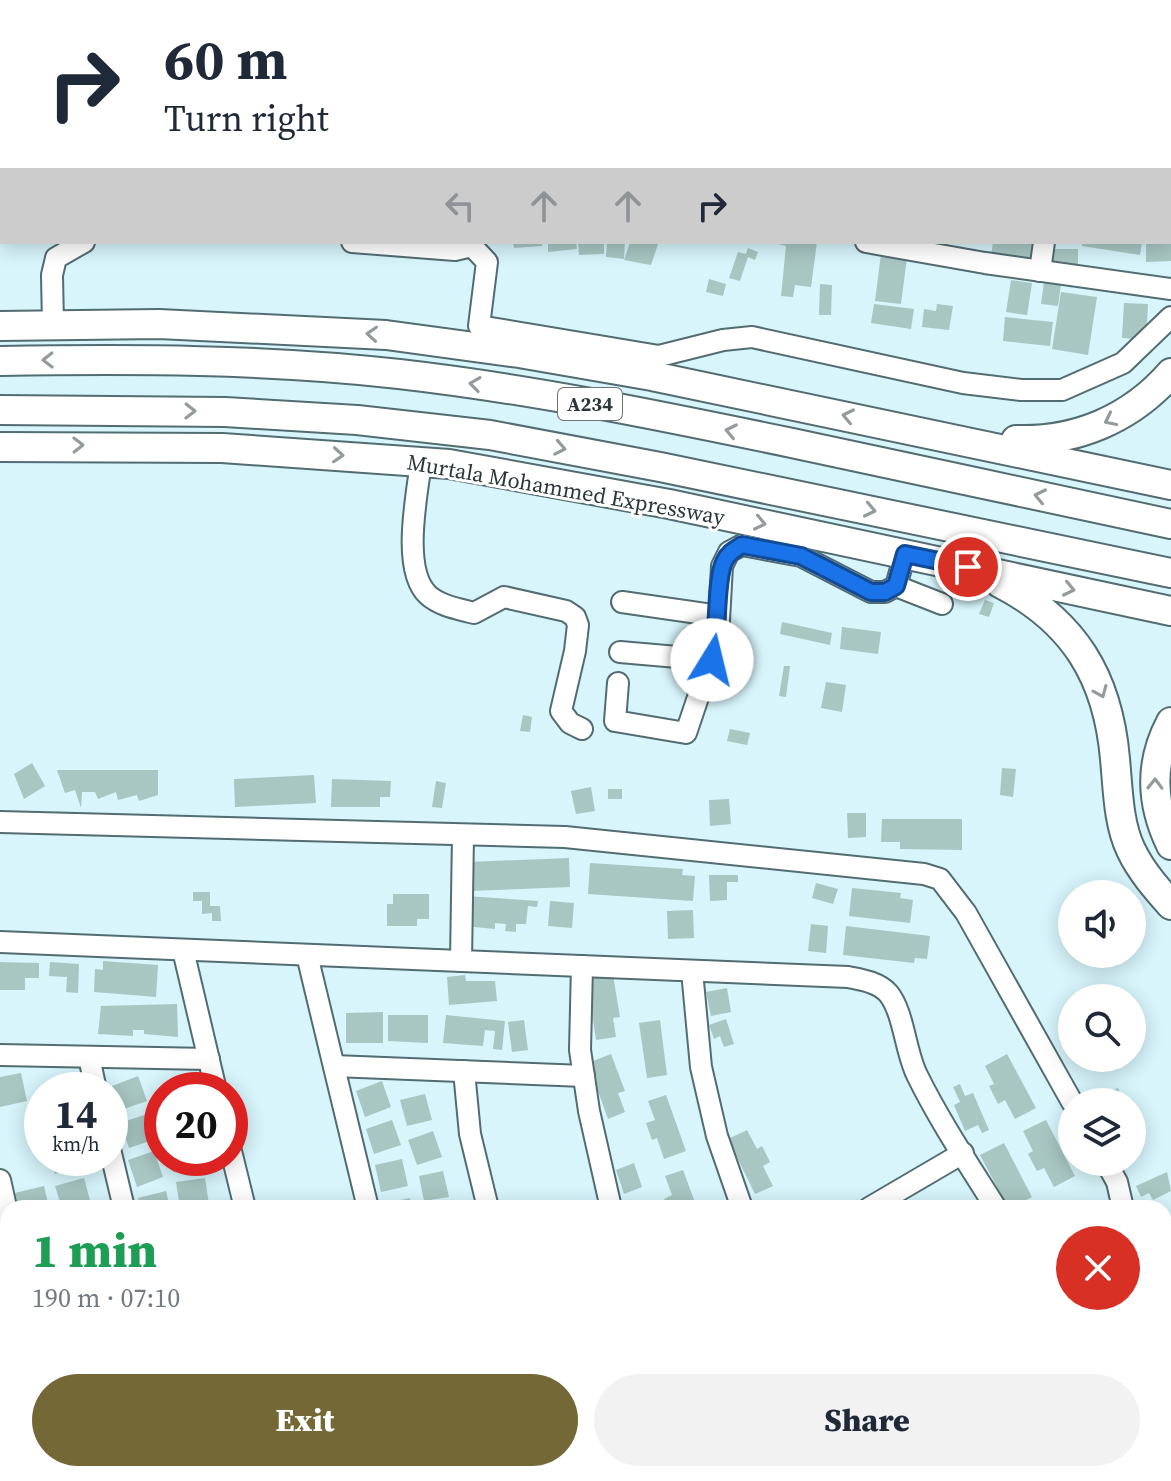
<!DOCTYPE html>
<meta charset="utf-8">
<style>
:root{--surface:#fff;--page:#f2f2f3;--text:#1f2937;--muted:#747a83;--accent:#746936}
body{margin:0;font-family:"Source Serif 4",serif;background:var(--page);color:var(--text);height:100vh;display:flex;flex-direction:column;font-size:30px;white-space:nowrap}
*{box-sizing:border-box;margin:0}
p{font-size:26px;color:var(--muted)}
.icon{flex:none;width:44px;height:44px;fill:none;stroke:currentColor;stroke-width:2;stroke-linecap:round;stroke-linejoin:round}
.map{position:relative;flex:1;overflow:hidden}
.sheet{position:absolute;left:0px;top:1200px;width:1172px;height:282px;display:flex;flex-direction:column;background:var(--surface);border-radius:24px 24px 0 0;box-shadow:0 4px 20px #0003}
.sheet>*{flex:none}
.guide{position:absolute;left:0px;top:0px;width:1172px;height:244px;box-shadow:0 4px 20px #0003;background:#fff;color:var(--text);overflow:hidden}
.tools{position:absolute;left:1058px;top:880px;display:grid;gap:16px}
.tools a{display:grid;place-items:center;width:88px;height:88px;border-radius:50%;background:var(--surface);box-shadow:0 4px 20px #0003;font-size:40px}
.speed{position:absolute;left:24px;top:1072px;display:flex;gap:16px;font-size:40px;font-weight:700;text-align:center}
.speed>*{display:grid;place-content:center;width:104px;height:104px;border-radius:50%;background:var(--surface);box-shadow:0 4px 20px #0003;line-height:1}
.speed small{font-size:20px;font-weight:400}
.speed .limit{border:12px solid #d22;background:#fff;color:#111}
.pin{position:absolute;display:grid;place-items:center;width:68px;height:68px;color:#fff;margin:-34px;border:4px solid #fff;border-radius:50%;box-shadow:0 2px 8px #0007}
.me{position:absolute;width:88px;margin:-44px;rotate:9deg;stroke-linejoin:round;filter:drop-shadow(0 0 6px #0008)}
.turn{display:flex;align-items:center;gap:28px;height:168px;padding:0 32px;font-size:36px}
.turn .icon{width:104px;height:104px;stroke-width:2.5}
.turn b{display:block;font-size:56px;line-height:68px}
.lanes{display:flex;align-items:center;height:76px;padding:0 32px;background:#0003;justify-content:center;gap:40px;direction:ltr}
.lanes .off{opacity:.35}
.round{display:grid;place-items:center;flex:none;width:84px;height:84px;border-radius:42px;background:var(--page)}
.head{display:flex;align-items:center;justify-content:space-between;height:136px;padding:0 32px}
h1{font-size:48px;font-weight:800;line-height:60px;color:#1e9e55}
.action{display:flex;gap:16px;margin-top:auto;padding:16px 32px}
.action a{flex:1;height:92px;border-radius:48px;background:var(--accent);color:#fff;font-size:32px;font-weight:800;line-height:92px;text-align:center}
.action a+a{background:var(--page);color:var(--text)}
.map>svg:first-child{display:block}
</style>
<div class="map">
<svg width="1171" height="1481" viewBox="0 0 1171 1481">
<rect width="100%" height="100%" fill="#d7f5fb"/>
<!-- building -->
<g fill="#a8c6c2">
<polygon points="513,242 542,242 542,246 514,248"/>
<polygon points="548,242 576,242 577,249 548,252"/>
<polygon points="578,242 604,242 604,254 579,255"/>
<polygon points="607,242 625,242 624,259 606,257"/>
<polygon points="630,242 658,244 651,265 624,260"/>
<polygon points="771,242 817,242 811,287 795,285 793,297 781,296 786,246"/>
<polygon points="993,242 1032,243 1030,260 991,256"/>
<polygon points="1082,242 1142,242 1140,255 1082,246"/>
<polygon points="1146,242 1171,242 1171,261 1146,262"/>
<polygon points="748,248 758,252 755,260 748,257 740,281 729,278 738,252 746,254"/>
<polygon points="1053,249 1078,249 1078,269 1053,268"/>
<polygon points="881,254 907,258 901,304 875,301"/>
<polygon points="709,279 726,284 723,296 706,292"/>
<polygon points="1011,280 1032,283 1027,315 1006,312"/>
<polygon points="1044,282 1061,284 1058,306 1041,304"/>
<polygon points="820,284 832,285 831,315 819,315"/>
<polygon points="1061,292 1097,297 1088,355 1052,349"/>
<polygon points="1124,303 1148,304 1146,340 1122,338"/>
<polygon points="874,304 914,309 911,329 871,323"/>
<polygon points="937,304 953,306 949,330 922,327 924,309 936,311"/>
<polygon points="1005,317 1053,322 1050,346 1003,341"/>
<polygon points="985,600 994,603 989,617 979,614"/>
<polygon points="782,622 832,633 830,645 780,634"/>
<polygon points="842,627 881,632 878,654 840,649"/>
<polygon points="784,666 790,666 786,697 779,696"/>
<polygon points="826,682 846,685 842,712 821,708"/>
<polygon points="523,715 532,717 530,732 520,731"/>
<polygon points="730,729 750,733 747,745 727,741"/>
<polygon points="32,763 45,786 24,799 14,774"/>
<polygon points="1002,768 1016,769 1013,797 1000,795"/>
<polygon points="57,770 158,770 158,795 139,801 137,795 118,800 116,792 98,799 95,792 82,792 81,808 75,790 65,793"/>
<polygon points="314,775 316,803 235,807 234,779"/>
<polygon points="332,779 391,781 390,797 380,797 380,807 331,807"/>
<polygon points="436,781 446,783 442,808 432,807"/>
<polygon points="591,787 595,811 576,814 571,791"/>
<rect x="608" y="789" width="14" height="10"/>
<polygon points="729,799 731,824 710,826 709,800"/>
<polygon points="847,813 866,813 866,837 848,838"/>
<polygon points="882,819 962,819 962,850 900,849 900,842 881,842"/>
<polygon points="569,858 570,887 469,891 468,862"/>
<polygon points="590,863 683,869 682,875 695,876 693,901 588,894"/>
<polygon points="709,875 738,875 738,882 727,882 727,900 710,901"/>
<polygon points="816,883 838,889 833,904 812,898"/>
<polygon points="852,888 901,893 900,898 913,900 910,923 849,916"/>
<polygon points="193,892 210,892 210,906 220,906 221,921 212,921 212,913 202,914 202,901 193,901"/>
<polygon points="393,894 429,894 429,919 417,919 417,926 387,926 387,904 393,904"/>
<polygon points="466,896 538,901 537,907 528,906 526,924 516,924 516,932 505,931 506,924 495,923 495,929 464,926"/>
<polygon points="550,901 574,903 572,928 548,926"/>
<polygon points="693,910 694,938 668,939 667,911"/>
<polygon points="811,924 828,926 826,953 808,951"/>
<polygon points="846,926 930,936 927,959 915,958 914,963 843,955"/>
<polygon points="103,961 158,965 156,997 94,992 95,969 103,970"/>
<polygon points="0,962 39,963 39,978 25,978 25,990 0,990"/>
<polygon points="50,962 79,964 78,993 66,992 67,977 49,976"/>
<polygon points="465,975 466,981 495,981 497,1001 449,1005 447,977"/>
<polygon points="613,975 620,1017 613,1018 616,1037 596,1040 587,979"/>
<polygon points="727,988 731,1012 711,1016 706,992"/>
<polygon points="177,1004 178,1037 144,1034 144,1030 133,1030 133,1036 98,1034 101,1006"/>
<polygon points="383,1012 383,1043 346,1043 346,1013"/>
<polygon points="388,1015 428,1015 428,1043 388,1041"/>
<polygon points="446,1015 505,1021 502,1050 493,1049 495,1031 485,1030 483,1046 443,1043"/>
<polygon points="726,1019 734,1044 724,1047 720,1036 714,1039 709,1025"/>
<polygon points="524,1020 528,1050 512,1052 508,1022"/>
<polygon points="660,1020 667,1075 647,1078 639,1023"/>
<polygon points="611,1054 625,1091 618,1093 625,1112 608,1119 588,1063"/>
<polygon points="1007,1054 1036,1108 1015,1119 1005,1100 998,1104 989,1086 994,1084 985,1066"/>
<polygon points="21,1073 27,1101 0,1107 0,1077"/>
<polygon points="138,1076 147,1101 121,1110 112,1086"/>
<polygon points="382,1081 391,1107 365,1117 356,1091"/>
<polygon points="960,1084 965,1096 973,1093 989,1130 982,1133 978,1125 965,1131 954,1105 960,1102 953,1087"/>
<polygon points="1118,1088 1122,1098 1098,1102 1096,1097"/>
<polygon points="425,1094 432,1120 407,1126 400,1100"/>
<polygon points="666,1095 686,1151 664,1159 657,1138 652,1140 646,1123 655,1120 648,1101"/>
<polygon points="147,1114 156,1139 129,1148 120,1123"/>
<polygon points="392,1120 401,1145 374,1154 366,1129"/>
<polygon points="1046,1120 1075,1176 1054,1187 1044,1168 1037,1171 1028,1154 1033,1151 1023,1131"/>
<polygon points="747,1130 757,1149 762,1146 770,1162 763,1166 773,1186 755,1194 728,1139"/>
<polygon points="433,1131 442,1157 417,1165 408,1140"/>
<polygon points="1004,1143 1032,1197 1012,1208 1008,1208 980,1155"/>
<polygon points="154,1151 163,1177 137,1187 128,1160"/>
<polygon points="50,1158 81,1158 84,1164 55,1174"/>
<polygon points="170,1158 199,1158 200,1165 173,1172"/>
<polygon points="402,1159 408,1186 381,1192 375,1165"/>
<polygon points="634,1163 642,1187 624,1194 616,1170"/>
<polygon points="683,1170 697,1208 668,1208 664,1199 672,1195 665,1176"/>
<polygon points="443,1171 449,1197 424,1201 419,1176"/>
<polygon points="1167,1172 1171,1191 1153,1200 1149,1193 1141,1197 1136,1186"/>
<polygon points="84,1178 91,1204 62,1208 55,1186"/>
<polygon points="205,1178 209,1204 180,1208 176,1182"/>
<polygon points="44,1186 49,1208 19,1208 15,1193"/>
<polygon points="166,1191 170,1208 141,1208 138,1198"/>
<polygon points="410,1198 412,1208 385,1208 384,1204"/>
<polygon points="4,1365 8,1395 0,1397 0,1366"/>
<polygon points="8,1406 8,1436 0,1438 0,1407"/>
<polygon points="8,1446 8,1476 1,1477 0,1447"/>
<polygon points="79,1474 111,1474 113,1481 82,1481"/>
<polygon points="200,1474 232,1474 233,1481 202,1481"/>
<polygon points="321,1474 354,1474 354,1475 323,1481"/>
<polygon points="441,1474 473,1474 475,1481 443,1481"/>
<polygon points="505,1474 507,1481 486,1481 485,1475"/>
<polygon points="602,1474 615,1474 623,1481 595,1481"/>
<polygon points="670,1474 704,1474 696,1481 677,1481"/>
<polygon points="768,1474 786,1474 793,1481 762,1481"/>
<polygon points="827,1474 840,1474 847,1481 820,1481"/>
</g>
<g fill="none" stroke-linecap="round" stroke-linejoin="round">
<defs>
<g id="minor">
<polyline points="703,0 717,2"/>
<polyline points="234,2 234,0"/>
<polyline points="806,2 807,0"/>
<polyline points="1015,2 1016,0"/>
<polyline points="1150,2 1150,0"/>
<polyline points="0,7 2,7"/>
<polyline points="0,107 2,107"/>
<polyline points="1170,140 1171,140"/>
<polyline points="1170,223 1171,223"/>
<polyline points="352,242 455,250 472,246"/>
<polyline points="866,242 985,263 1171,289"/>
<polyline points="472,246 487,262 479,326 659,356 723,340 752,337 963,383 1021,390 1062,390 1123,363 1171,317"/>
<polyline points="1040,271 1044,242"/>
<polyline points="53,325 52,275 56,258 84,242"/>
<path d="M421 462C417 495 401 570 428 595 440 606 459 609 474 613L504 597 566 611 575 617 578 625 575 651 561 711 570 723 582 729"/>
<polyline points="896,586 942,604"/>
<polyline points="622,602 719,616"/>
<polyline points="620,652 712,660"/>
<polyline points="618,683 615,721 686,733 718,638 722,566 729,552 742,545 801,556 871,592 885,592 896,586 905,554"/>
<polyline points="0,822 565,837 924,874 940,879 966,913 1072,1102"/>
<path d="M0 942 848 977C862 980 878 982 888 993 904 1012 905 1051 917 1075 939 1120 969 1165 996 1208"/>
<polyline points="183,950 216,1090"/>
<polyline points="307,955 368,1208"/>
<polyline points="461,961 463,835"/>
<polyline points="582,966 580,1050 589,1111 611,1208"/>
<polyline points="692,971 701,1067 717,1136 741,1205"/>
<polyline points="0,1055 209,1059"/>
<polyline points="89,1057 96,1090"/>
<polyline points="334,1066 584,1076"/>
<polyline points="464,1071 470,1134 488,1208"/>
<polyline points="230,1147 245,1208"/>
<polyline points="110,1149 124,1208"/>
<polyline points="1106,1162 1117,1182 1123,1208"/>
<polyline points="0,1180 8,1216"/>
<polyline points="869,1208 963,1153"/>
<polyline points="67,1474 68,1481"/>
<polyline points="186,1474 187,1481"/>
<polyline points="308,1474 310,1481"/>
<polyline points="432,1474 433,1481"/>
<polyline points="552,1474 554,1481"/>
<polyline points="575,1481 584,1474"/>
<polyline points="746,1481 753,1474"/>
<polyline points="910,1481 917,1474"/>
<polyline points="1050,1481 1056,1474"/>
<polyline points="1170,1481 1171,1480"/>
</g>
<g id="major">
<polyline points="1164,1348 1171,1340"/>
<polyline points="1164,1403 1171,1395"/>
<polyline points="1084,1474 1085,1477 1095,1474"/>
</g>
<g id="highway">
<polyline points="0,326 159,324 386,335 519,353 652,376 1171,485"/>
<path d="M0 361C133 359 267 359 399 374 531 389 662 416 792 443 918 470 1045 497 1171 524"/>
<polyline points="0,410 225,412 357,420 490,435 660,467 1171,573"/>
<path d="M1016 440C1076 442 1131 419 1171 373"/>
<polyline points="0,447 222,448 449,464 669,504 1171,611"/>
<path d="M1000 583C1074 621 1108 677 1115 759 1118 789 1118 823 1131 850 1141 871 1156 888 1171 905"/>
<path d="M1171 722C1149 763 1151 804 1171 845"/>
</g>
</defs>
<!-- minor casing -->
<use href="#minor" stroke="#526c71" stroke-width="24"/>
<!-- major casing -->
<use href="#major" stroke="#526c71" stroke-width="28"/>
<!-- highway casing -->
<use href="#highway" stroke="#526c71" stroke-width="32"/>
<!-- minor -->
<use href="#minor" stroke="#fff" stroke-width="20"/>
<!-- major -->
<use href="#major" stroke="#fff" stroke-width="24"/>
<!-- highway -->
<use href="#highway" stroke="#fff" stroke-width="28"/>
</g>
<!-- one-way arrows -->
<defs><path id="oneway-chevron" d="M-2-3.5L2.5 0L-2 3.5" fill="none" stroke-width="1.6" stroke-linecap="round" stroke-linejoin="round" transform="scale(2)"/></defs>
<g stroke="#959b9c">
<use href="#oneway-chevron" transform="translate(372 334) rotate(-176)"/>
<use href="#oneway-chevron" transform="translate(48 360) rotate(179)"/>
<use href="#oneway-chevron" transform="translate(475 384) rotate(-172)"/>
<use href="#oneway-chevron" transform="translate(190 411) rotate(1)"/>
<use href="#oneway-chevron" transform="translate(848 416) rotate(-168)"/>
<use href="#oneway-chevron" transform="translate(1110 420) rotate(154)"/>
<use href="#oneway-chevron" transform="translate(731 431) rotate(-168)"/>
<use href="#oneway-chevron" transform="translate(78 445) rotate(-1)"/>
<use href="#oneway-chevron" transform="translate(560 448) rotate(11)"/>
<use href="#oneway-chevron" transform="translate(338 455) rotate(4)"/>
<use href="#oneway-chevron" transform="translate(1040 496) rotate(-168)"/>
<use href="#oneway-chevron" transform="translate(870 510) rotate(12)"/>
<use href="#oneway-chevron" transform="translate(760 523) rotate(12)"/>
<use href="#oneway-chevron" transform="translate(1069 589) rotate(12)"/>
<use href="#oneway-chevron" transform="translate(1101 692) rotate(67)"/>
<use href="#oneway-chevron" transform="translate(1155 784) rotate(-89)"/>
</g>
<g fill="none" stroke-linecap="round" stroke-linejoin="round">
<defs>
<path id="route" d="M712 660C719 633 715 582 724 562 728 553 734 550 742 545L801 556 871 592H885L896 586 905 554 968 567"/>
</defs>
<!-- route casing -->
<use href="#route" stroke="#114b97" stroke-width="20"/>
<!-- route -->
<use href="#route" stroke="#1a73e8" stroke-width="14"/>
</g>
<g text-anchor="middle" dominant-baseline="central" stroke-width="6" stroke-linejoin="round" paint-order="stroke">
<!-- shield labels -->
<rect fill="#fff" stroke="#6b7374" stroke-width="2" x="558" y="388" width="64" height="32" rx="6"/>
<g font-size="20" font-weight="bold" fill="#2b3739">
<text x="590" y="404">A234</text>
</g>
<!-- street labels -->
<g font-size="22" fill="#2b3739" stroke="#fff">
<text transform="translate(566 489) rotate(10)">Murtala Mohammed Expressway</text>
</g>
</g>
</svg>
<div class="tools">
<a><svg class="icon" aria-label="sound" viewBox="0 0 24 24"><path d="M4 9h4l5-4v14l-5-4H4zM17 9q2 3 0 6"/></svg></a>
<a><svg class="icon" aria-label="search" viewBox="0 0 24 24"><circle cx="10" cy="10" r="6"/><path d="M15 15l6 6"/></svg></a>
<a><svg class="icon" aria-label="layers" viewBox="0 0 24 24"><path d="M12 4l9 5-9 5-9-5zM3 14l9 5 9-5"/></svg></a>
</div>
<div class="speed"><div>14<small>km/h</small></div><div class="limit">20</div></div>
<div class="pin" style="left:968px;top:567px;background:#d93025"><svg class="icon" aria-label="arrive" viewBox="0 0 24 24"><path d="M6 21V4h12l-3 4 3 4H6"/></svg></div>
<svg class="me" style="left:712px;top:660px" viewBox="-20 -20 40 40"><circle r="19" fill="#fff"/><path d="M0-13L10 11 0 6-10 11z" fill="#1a73e8"/></svg>
<div class="guide">
<div class="turn"><svg class="icon" aria-label="right" viewBox="0 0 24 24"><path d="M7 20v-9h11M14 6l5 5-5 5"/></svg><div><b>60 m</b>Turn right</div></div>
<div class="lanes"><svg class="icon off" aria-label="left" viewBox="0 0 24 24"><path d="M17 20v-9H6M10 6l-5 5 5 5"/></svg><svg class="icon off" aria-label="ahead" viewBox="0 0 24 24"><path d="M12 20V5M6 11l6-6 6 6"/></svg><svg class="icon off" aria-label="ahead" viewBox="0 0 24 24"><path d="M12 20V5M6 11l6-6 6 6"/></svg><svg class="icon" aria-label="right" viewBox="0 0 24 24"><path d="M7 20v-9h11M14 6l5 5-5 5"/></svg></div>
</div>
<section class="sheet">
<div class="head"><div><h1>1 min</h1><p>190 m · 07:10</p></div><a class="round" style="background:#d93025;color:#fff"><svg class="icon" aria-label="close" viewBox="0 0 24 24"><path d="M6 6l12 12M18 6L6 18"/></svg></a></div>
<div class="action"><a>Exit</a><a>Share</a></div>
</section>
</div>
